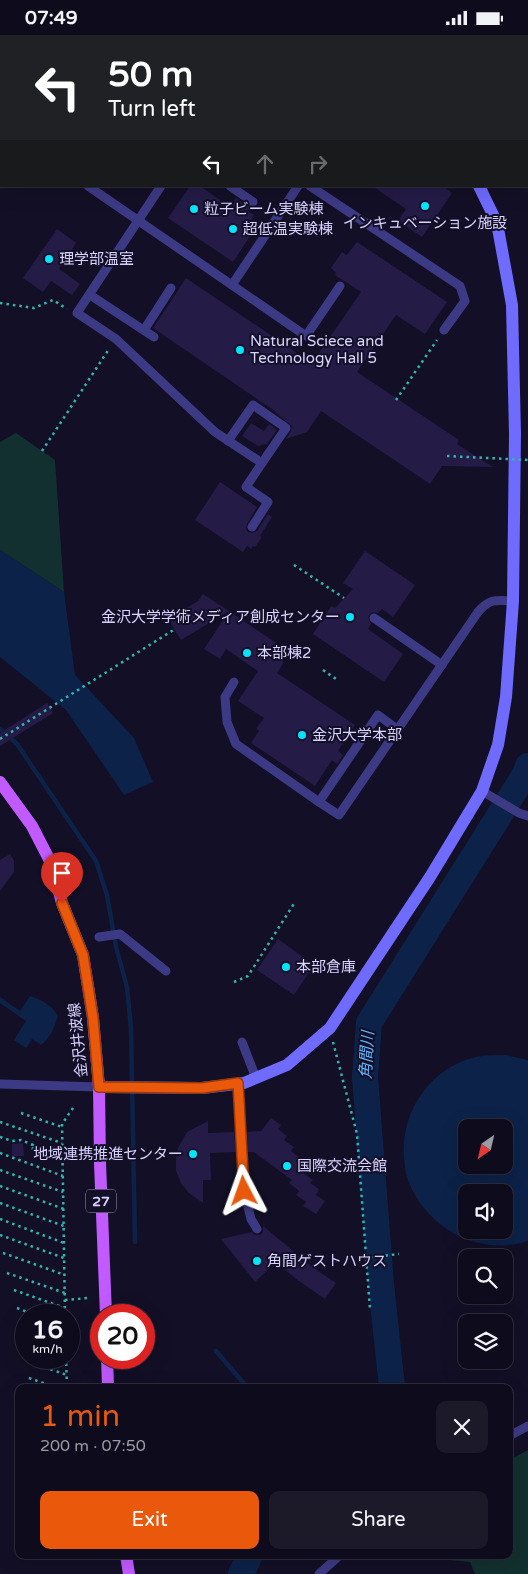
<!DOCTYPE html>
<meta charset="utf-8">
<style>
:root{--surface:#0e0b1c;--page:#1c1929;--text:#f1f3f6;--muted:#9b9ba3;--line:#2e2b3b;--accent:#ea580c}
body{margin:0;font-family:"Varela Round","Noto Sans JP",sans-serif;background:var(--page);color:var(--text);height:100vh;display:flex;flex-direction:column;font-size:19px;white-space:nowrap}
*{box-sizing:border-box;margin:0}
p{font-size:16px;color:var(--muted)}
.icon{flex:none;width:28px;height:28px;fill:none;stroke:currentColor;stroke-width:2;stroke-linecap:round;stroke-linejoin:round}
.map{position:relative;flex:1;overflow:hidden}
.panel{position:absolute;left:15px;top:1349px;width:498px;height:175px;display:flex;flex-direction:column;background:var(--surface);border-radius:10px;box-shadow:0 5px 20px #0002,0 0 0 1px var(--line)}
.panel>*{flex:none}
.guide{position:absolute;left:0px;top:0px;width:529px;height:152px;box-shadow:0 5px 20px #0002,0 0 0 1px var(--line);background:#202124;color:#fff;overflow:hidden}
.needle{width:32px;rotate:214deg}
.fabs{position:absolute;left:458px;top:1084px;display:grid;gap:10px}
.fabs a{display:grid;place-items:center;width:55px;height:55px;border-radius:10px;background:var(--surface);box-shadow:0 5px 20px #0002,0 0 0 1px var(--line);font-size:25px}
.speed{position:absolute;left:15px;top:1269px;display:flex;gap:10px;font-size:25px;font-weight:700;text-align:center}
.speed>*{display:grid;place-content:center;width:65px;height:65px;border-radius:50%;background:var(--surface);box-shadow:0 5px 20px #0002,0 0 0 1px var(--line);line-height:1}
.speed small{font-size:12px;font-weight:400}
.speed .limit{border:8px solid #d22;background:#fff;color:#111}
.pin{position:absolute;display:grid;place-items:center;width:42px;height:42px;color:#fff;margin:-51px -21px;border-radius:50% 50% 50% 0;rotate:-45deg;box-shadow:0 0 5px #0007}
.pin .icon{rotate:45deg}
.me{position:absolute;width:55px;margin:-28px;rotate:356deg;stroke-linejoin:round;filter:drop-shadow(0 0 4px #0008)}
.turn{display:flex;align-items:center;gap:18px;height:105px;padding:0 25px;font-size:22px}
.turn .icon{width:65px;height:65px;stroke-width:2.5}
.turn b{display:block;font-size:35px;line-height:42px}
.lanes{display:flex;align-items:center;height:48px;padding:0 25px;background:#0003;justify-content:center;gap:25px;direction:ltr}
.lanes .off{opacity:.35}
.round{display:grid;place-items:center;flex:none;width:52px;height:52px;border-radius:10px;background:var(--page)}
.summary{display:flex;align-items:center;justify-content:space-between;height:85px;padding:0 25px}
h1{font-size:30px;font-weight:600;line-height:38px;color:var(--accent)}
.action{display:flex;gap:10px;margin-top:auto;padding:10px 25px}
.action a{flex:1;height:58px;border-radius:10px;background:var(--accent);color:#fff;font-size:20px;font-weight:600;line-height:58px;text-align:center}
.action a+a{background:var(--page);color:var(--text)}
.status{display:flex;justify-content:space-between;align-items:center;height:35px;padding:0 25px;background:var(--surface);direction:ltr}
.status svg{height:14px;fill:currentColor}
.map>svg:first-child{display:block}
</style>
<div class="status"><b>07:49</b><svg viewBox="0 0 49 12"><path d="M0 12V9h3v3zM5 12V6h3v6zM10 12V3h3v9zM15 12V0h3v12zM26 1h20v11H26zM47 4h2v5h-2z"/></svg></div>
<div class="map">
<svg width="528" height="1539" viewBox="0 0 528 1539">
<rect width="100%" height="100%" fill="#130f26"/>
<!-- green -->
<g fill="#12302f">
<polygon points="16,398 55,425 64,557 0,515 0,407"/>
<polygon points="528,1415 528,1539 475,1539 470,1527 419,1522 416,1520 509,1520 509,1425"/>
</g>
<!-- water -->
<g fill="#0c2248" fill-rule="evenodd">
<polygon points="0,515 64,557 75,640 134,703 153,747 124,760 66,675 0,622"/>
<path d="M30 961C42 965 52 970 58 981 54 993 51 1002 41 1010L32 1004 26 1013 14 1005 26 986 0 968V962L20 976Z"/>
<path d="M506 1020 528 1025V1206C477 1223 421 1190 406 1139 405 1135 405 1129 404 1124 400 1078 429 1033 476 1022 485 1020 496 1020 506 1020ZM466 1092H504V1130H466ZM466 1158H504V1195H466Z"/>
</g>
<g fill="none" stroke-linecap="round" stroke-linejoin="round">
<!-- stream -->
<g stroke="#0c2248" stroke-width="4.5">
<polyline points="0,694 17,709 96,826 107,860 116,912 127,952 131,993 135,1207"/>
<polyline points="216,1316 247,1352"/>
</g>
<!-- river -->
<g stroke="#0c2248" stroke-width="26">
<polyline points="392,1352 381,1249 365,1042 369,988 524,741 528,731"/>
<polyline points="241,1539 250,1520"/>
</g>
</g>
<!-- building -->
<g fill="#241b47">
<polygon points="190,151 200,151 230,172 236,163 250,173 248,176 254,180 251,184 258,189 233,227 168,183"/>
<polygon points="372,151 443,151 452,158 422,202 398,186 406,174"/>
<polygon points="57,194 76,208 59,234 80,249 72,260 51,246 43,257 23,243"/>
<polygon points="357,207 447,267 425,299 396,280 357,337 459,405 457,409 493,432 442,431 430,449 321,376 307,397 286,404 291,396 292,391 276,378 276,377 153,293 186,243 312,328 361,257 335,240 336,238 331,233 342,217 347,220"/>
<polygon points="251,388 264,396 269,389 277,395 267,409 258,411 242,401"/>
<polygon points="220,447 257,472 247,489 246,494 248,497 252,498 257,496 268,479 272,482 260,501 262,502 255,512 253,511 251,514 247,511 243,517 195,485"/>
<polygon points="365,516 415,550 393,582 382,574 378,578 372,577 368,582 371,589 368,594 403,619 384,647 313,599 331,571 335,573 353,554 343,548"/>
<polygon points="203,559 229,576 181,605 168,584 198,566"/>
<polygon points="229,576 285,614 278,623 284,627 277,638 355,690 338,716 343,720 337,729 332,725 315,751 251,708 259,696 256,694 264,683 238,666 258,636 226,614 220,624 204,614"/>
<polygon points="47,668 53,678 0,711 0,698"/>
<polygon points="10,819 14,826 14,837 0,856 0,825"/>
<polygon points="278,904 314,930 294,960 257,935"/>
<polygon points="271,1083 281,1090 278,1094 287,1101 284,1105 294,1112 291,1116 300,1123 297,1127 306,1133 303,1138 313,1145 310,1148 319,1154 316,1160 325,1166 316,1179 303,1171 306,1167 296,1160 299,1156 289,1148 292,1145 254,1117 248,1117 247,1097 261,1096"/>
<polygon points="208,1086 208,1098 234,1097 236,1117 210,1118 211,1145 203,1145 203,1168 189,1158 181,1148 176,1136 176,1124 178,1113 187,1097"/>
<polygon points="23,1108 24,1121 12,1122 12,1109"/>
<polygon points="263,1191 311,1231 336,1248 325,1264 296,1244 276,1227 255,1247 221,1204 252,1197 254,1200 260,1200 263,1197"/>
</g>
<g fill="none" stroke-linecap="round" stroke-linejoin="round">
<!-- path -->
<g stroke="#2fb8b0" stroke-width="2.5" stroke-dasharray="2.5 4" stroke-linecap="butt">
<polyline points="190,0 191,1"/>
<polyline points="449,0 450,1"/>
<polyline points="341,1 342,0"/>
<polyline points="0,268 34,273 53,265 67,274"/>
<polyline points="396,365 437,305"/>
<polyline points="42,416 109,314"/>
<polyline points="294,530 344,563"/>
<polyline points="323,635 336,644"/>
<polyline points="0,704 175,594"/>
<polyline points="234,947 248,941 295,867"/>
<polyline points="333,1007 357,1099 370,1275"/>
<polyline points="21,1078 62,1092"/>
<polyline points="0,1087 62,1108"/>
<polyline points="0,1102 12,1106 21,1105 33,1110 31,1113 63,1124"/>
<polyline points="0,1118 63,1141"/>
<polyline points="0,1135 63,1157"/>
<polyline points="0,1151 64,1174"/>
<polyline points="0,1168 64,1191"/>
<polyline points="0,1184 64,1208"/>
<polyline points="0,1200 64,1223"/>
<polyline points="3,1218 65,1240"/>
<polyline points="366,1223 399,1219"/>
<polyline points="7,1238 65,1258"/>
<polyline points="14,1255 65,1273"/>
<polyline points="65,1265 88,1263"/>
<polyline points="17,1273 35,1280"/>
<polyline points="65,1280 62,1089 73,1073"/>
<polyline points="19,1291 26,1294"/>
<polyline points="66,1322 67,1352"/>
<polyline points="32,1328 67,1340"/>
<polyline points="29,1343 55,1352"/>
</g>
<!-- lane -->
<g stroke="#3d3a85" stroke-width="9">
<polyline points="88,151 306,301 340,251"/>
<polyline points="161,151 77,278 116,304 215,397 262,428 246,452 268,467 252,492"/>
<polyline points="230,151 253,167"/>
<polyline points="310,151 460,251 465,266 444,295"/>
<polyline points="232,250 298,151"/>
<polyline points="90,260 154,302"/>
<polyline points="144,295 171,253"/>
<polyline points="228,406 253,370 286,393 262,428"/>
<polyline points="374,583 442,630"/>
<polyline points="234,647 225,662 227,687 236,709 319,767"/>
<path d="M397 694 378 680 319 767 339 780 478 577C490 563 496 565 513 566"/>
<polyline points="482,756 519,778 528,781"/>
<polyline points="99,902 120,899 166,936"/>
<polyline points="242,1007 256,1043"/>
<polyline points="238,1048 244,1156 251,1184 257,1194"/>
<polyline points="0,1049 99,1052"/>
<polyline points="509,1401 528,1391"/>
<polyline points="319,1539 340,1520"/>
</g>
<!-- secondary -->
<g stroke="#6f6bff" stroke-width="12">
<polyline points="414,0 414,1"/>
<polyline points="99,1052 202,1053 244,1048 287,1030 330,993 430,842 482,756 498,710 506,662 513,566 515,399 512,270 497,188 479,151"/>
</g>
<!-- primary -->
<g stroke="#c25bff" stroke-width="12">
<polyline points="0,747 32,791 51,828 62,868 83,920 93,983 99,1052 100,1128 106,1280"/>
<polyline points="107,1322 108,1352"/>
<polyline points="126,1520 129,1539"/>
</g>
<!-- path-bridge -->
<polyline stroke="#2fb8b0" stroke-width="2.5" stroke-dasharray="2.5 4" stroke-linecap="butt" points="447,421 528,425"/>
</g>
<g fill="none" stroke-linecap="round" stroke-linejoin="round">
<defs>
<polyline id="route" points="62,868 83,920 93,983 99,1052 202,1053 238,1048 244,1156"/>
</defs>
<!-- route casing -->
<use href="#route" stroke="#983908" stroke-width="12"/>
<!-- route -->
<use href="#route" stroke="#ea580c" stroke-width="9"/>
</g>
<!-- markers -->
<g fill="#00e5ff" stroke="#130f26" stroke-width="2">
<circle cx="425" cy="171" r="5"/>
<circle cx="194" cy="174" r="5"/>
<circle cx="233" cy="194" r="5"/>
<circle cx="49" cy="224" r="5"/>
<circle cx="240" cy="315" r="5"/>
<circle cx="350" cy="582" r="5"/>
<circle cx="247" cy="618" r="5"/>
<circle cx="302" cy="700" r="5"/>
<circle cx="286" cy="932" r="5"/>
<circle cx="193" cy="1119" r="5"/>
<circle cx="287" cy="1131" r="5"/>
<circle cx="257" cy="1226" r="5"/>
</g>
<g text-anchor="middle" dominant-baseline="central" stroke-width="4" stroke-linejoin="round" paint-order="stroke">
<!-- shield labels -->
<rect fill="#130f26" stroke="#9e99be" stroke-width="1" x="86" y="1154.5" width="30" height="23" rx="4"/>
<g font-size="14" font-weight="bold" fill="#d9d4ff">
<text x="101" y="1166">27</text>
</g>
<!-- poi labels -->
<g font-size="15" fill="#d9d4ff" stroke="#130f26" text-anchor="start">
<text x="204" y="174">粒子ビーム実験棟</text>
<text x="425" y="188" text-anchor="middle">インキュベーション施設</text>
<text x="243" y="194">超低温実験棟</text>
<text x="59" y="224">理学部温室</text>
<text x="250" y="306">Natural Sciece and<tspan x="250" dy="17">Technology Hall 5</tspan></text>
<text x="340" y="582" text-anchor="end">金沢大学学術メディア創成センター</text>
<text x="257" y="618">本部棟2</text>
<text x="312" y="700">金沢大学本部</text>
<text x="296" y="932">本部倉庫</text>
<text x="183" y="1119" text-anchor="end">地域連携推進センター</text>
<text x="297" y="1131">国際交流会館</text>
<text x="267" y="1226">角間ゲストハウス</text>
</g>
<!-- street labels -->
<g font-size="15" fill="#d9d4ff" stroke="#130f26">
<text transform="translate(78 1005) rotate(-96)">金沢井波線</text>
</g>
<!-- water labels -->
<g font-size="16" font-style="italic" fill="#62b6ff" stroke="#130f26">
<text transform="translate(367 1020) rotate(-87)">角間川</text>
</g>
</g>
</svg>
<div class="fabs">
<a><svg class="needle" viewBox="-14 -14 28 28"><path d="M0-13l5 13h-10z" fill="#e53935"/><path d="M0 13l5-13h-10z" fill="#9b9ba3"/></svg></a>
<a><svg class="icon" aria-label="sound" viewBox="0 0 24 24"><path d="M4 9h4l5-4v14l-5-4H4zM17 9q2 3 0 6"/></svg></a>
<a><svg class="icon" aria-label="search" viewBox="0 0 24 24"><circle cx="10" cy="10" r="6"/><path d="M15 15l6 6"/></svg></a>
<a><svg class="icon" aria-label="layers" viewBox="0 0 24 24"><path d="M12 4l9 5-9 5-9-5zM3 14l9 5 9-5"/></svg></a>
</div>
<div class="speed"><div>16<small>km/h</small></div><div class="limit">20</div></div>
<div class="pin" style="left:62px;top:868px;background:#d93025"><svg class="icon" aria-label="arrive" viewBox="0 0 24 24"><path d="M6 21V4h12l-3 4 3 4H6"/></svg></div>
<svg class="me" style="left:244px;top:1156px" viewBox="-20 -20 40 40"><path d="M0-17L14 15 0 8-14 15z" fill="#ea580c" stroke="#fff" stroke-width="4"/></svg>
<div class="guide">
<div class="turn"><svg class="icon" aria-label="left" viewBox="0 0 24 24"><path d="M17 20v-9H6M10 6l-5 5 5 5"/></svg><div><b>50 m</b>Turn left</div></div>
<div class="lanes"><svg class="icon" aria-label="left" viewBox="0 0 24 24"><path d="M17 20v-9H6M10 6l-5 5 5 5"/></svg><svg class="icon off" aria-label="ahead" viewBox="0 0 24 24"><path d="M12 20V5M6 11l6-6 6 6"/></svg><svg class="icon off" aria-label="right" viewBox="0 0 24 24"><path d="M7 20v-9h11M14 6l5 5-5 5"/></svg></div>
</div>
<section class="panel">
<div class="summary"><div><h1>1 min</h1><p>200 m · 07:50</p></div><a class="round"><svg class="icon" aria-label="close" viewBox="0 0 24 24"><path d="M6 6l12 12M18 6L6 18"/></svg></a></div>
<div class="action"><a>Exit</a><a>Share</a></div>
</section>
</div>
